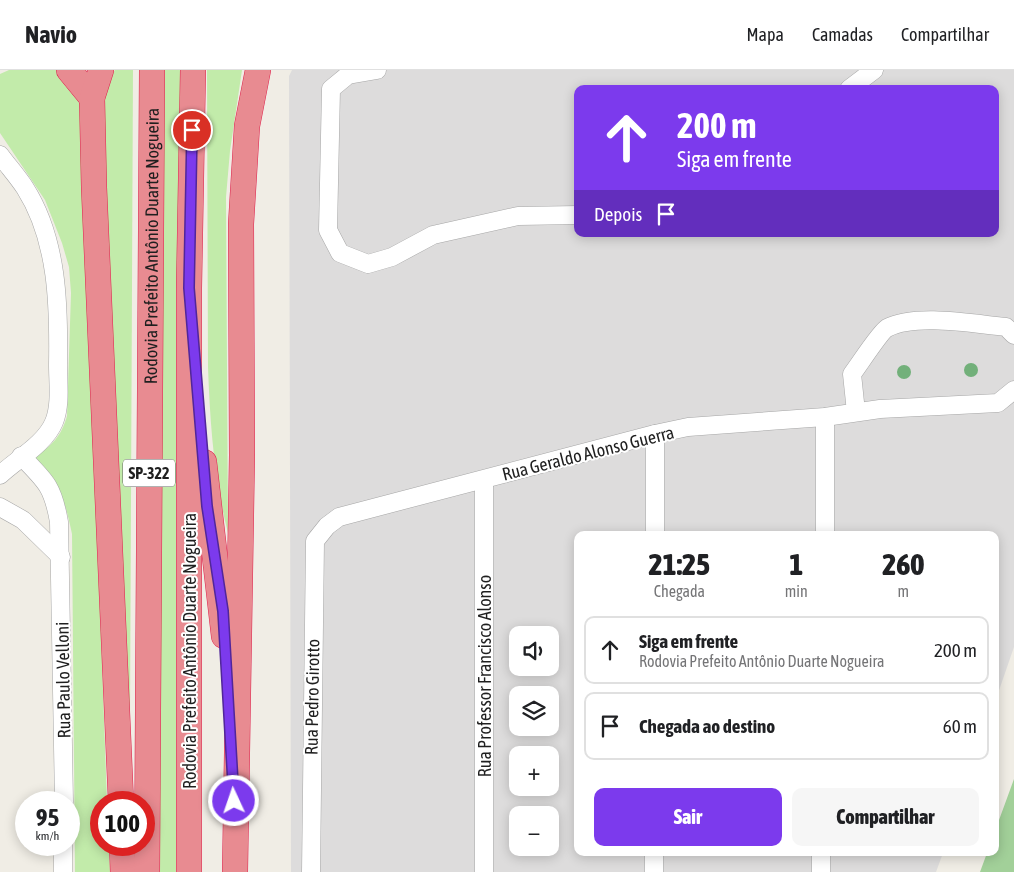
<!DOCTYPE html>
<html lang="pt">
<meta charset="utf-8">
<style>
:root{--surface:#fff;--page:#f6f6f6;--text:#202124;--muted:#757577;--line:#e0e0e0;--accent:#7c3aed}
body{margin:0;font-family:"Asap Condensed",sans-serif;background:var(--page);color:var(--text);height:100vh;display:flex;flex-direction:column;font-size:19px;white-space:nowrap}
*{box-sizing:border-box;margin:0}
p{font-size:16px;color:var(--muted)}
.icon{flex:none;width:28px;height:28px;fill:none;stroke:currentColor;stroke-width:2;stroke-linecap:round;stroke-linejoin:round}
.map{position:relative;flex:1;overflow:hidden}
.panel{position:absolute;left:574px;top:461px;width:425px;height:325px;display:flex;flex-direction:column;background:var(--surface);border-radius:10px;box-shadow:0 2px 12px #0003}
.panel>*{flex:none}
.hud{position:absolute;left:574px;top:15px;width:425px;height:152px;border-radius:10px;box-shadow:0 2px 12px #0003;background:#7c3aed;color:#fff;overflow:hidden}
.controls{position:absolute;left:509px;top:556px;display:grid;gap:10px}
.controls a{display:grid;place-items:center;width:50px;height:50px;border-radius:10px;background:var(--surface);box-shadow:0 2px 12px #0003;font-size:25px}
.speed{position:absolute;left:15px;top:721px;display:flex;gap:10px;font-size:25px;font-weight:700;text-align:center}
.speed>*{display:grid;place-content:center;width:65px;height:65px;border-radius:50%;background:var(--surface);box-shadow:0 2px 12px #0003;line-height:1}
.speed small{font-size:12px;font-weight:400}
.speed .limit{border:8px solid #d22;background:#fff;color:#111}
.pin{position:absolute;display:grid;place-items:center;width:42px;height:42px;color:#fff;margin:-21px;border:2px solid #fff;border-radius:50%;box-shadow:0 1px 5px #0007}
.me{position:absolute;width:55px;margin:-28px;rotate:357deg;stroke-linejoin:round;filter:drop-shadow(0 0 4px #0008)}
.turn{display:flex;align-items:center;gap:18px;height:105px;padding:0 20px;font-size:22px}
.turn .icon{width:65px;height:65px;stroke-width:2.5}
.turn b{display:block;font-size:35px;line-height:42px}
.then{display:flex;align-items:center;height:48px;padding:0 20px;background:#0003;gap:10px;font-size:19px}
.eta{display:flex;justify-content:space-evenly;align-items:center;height:85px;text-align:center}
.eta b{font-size:30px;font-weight:800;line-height:35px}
.action{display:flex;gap:10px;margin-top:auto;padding:10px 20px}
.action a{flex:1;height:58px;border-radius:10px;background:var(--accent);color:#fff;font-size:20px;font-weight:800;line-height:58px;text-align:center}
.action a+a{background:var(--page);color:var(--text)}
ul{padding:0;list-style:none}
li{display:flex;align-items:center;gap:15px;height:68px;margin:0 10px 8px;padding:0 10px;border:2px solid var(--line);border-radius:10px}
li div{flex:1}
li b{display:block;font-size:19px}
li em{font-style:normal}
header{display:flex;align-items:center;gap:30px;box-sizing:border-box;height:70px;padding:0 25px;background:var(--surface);border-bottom:1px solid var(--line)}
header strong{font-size:24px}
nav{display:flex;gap:28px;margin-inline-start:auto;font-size:18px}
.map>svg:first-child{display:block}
</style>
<header>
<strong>Navio</strong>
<nav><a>Mapa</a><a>Camadas</a><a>Compartilhar</a></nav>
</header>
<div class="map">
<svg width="1014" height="802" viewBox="0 0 1014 802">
<rect width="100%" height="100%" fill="#f0ede5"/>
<!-- residential -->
<path fill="#dddcdc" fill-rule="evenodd" d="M292 0H1014V577L995 632V465H578V782L943 783 936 802H291L289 6ZM578 19H995V164H578ZM518 565H550V598H518ZM518 625H550V658H518ZM518 685H550V718H518ZM518 745H550V778H518Z"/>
<!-- grass -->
<g fill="#c2ebaa">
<path d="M9 0H61L82 35 107 732H101V775H109L110 802H75L72 464C64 426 60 417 35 387 52 375 61 367 67 346L71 223 69 197 62 173 45 130 0 63V4Z"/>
<polygon points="115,0 133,0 130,648 120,479 102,39 110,5"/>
<polygon points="162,0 184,0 180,802 158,802"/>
<path d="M207 0H242L230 81 226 127 228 463C214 409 210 353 208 297Z"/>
</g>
<!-- forest -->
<polygon fill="#a2d099" points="1014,709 1014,802 980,802 987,783 995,782 995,761"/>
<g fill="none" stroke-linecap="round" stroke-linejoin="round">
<defs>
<g id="minor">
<polyline points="377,0 348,5 331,19 328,160 340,183 368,194 392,187 433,165 518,146 578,145"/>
<polyline points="849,19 874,0"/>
<path d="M0 85C8 96 18 107 25 118 58 170 59 236 58 295 58 313 61 335 54 352 45 374 17 389 0 405"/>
<path d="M856 342 852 304C859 295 880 262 887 258 916 243 974 254 1006 257L1014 265"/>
<path d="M21 386C46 411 53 417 59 452L64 732"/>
<polyline points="484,410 484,802"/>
<polyline points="0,437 23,450 61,487"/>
<polyline points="655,465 655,364"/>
<polyline points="825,465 825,347"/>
<polyline points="63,802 63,775"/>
<polyline points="311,802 315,471 327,456 339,447 655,364 688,357 825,347 880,339 998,333 1014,320"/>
<polyline points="654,802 654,782"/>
<polyline points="821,802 821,782"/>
</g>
<g id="highway">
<polyline points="69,0 92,28"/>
<polyline points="101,0 92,28 94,117 121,732"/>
<polyline points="204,392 224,566"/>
<polyline points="122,775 123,802"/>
<path id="s1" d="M147 802 152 0"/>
<polyline points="189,802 189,218 193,0"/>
<polyline points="235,802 242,385 241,154 247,56 258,0"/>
</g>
</defs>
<!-- minor casing -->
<use href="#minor" stroke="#a6a6a6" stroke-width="19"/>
<!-- highway casing -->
<use href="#highway" stroke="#de224c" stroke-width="26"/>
<!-- minor -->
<use href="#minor" stroke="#fff" stroke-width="18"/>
<!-- highway -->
<use href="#highway" stroke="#e88b91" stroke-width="25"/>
</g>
<!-- trees -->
<g fill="#72b07a">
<circle cx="971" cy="300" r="7"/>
<circle cx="904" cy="302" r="7"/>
</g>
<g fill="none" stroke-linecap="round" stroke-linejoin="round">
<defs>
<polyline id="route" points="192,60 189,218 207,436 223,541 234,731"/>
</defs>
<!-- route casing -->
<use href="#route" stroke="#51269a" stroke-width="12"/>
<!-- route -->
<use href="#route" stroke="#7c3aed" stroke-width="9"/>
</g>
<g text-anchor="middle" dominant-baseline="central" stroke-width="4" stroke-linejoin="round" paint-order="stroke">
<!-- shield labels -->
<rect fill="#fff" stroke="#626262" stroke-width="1" x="123" y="389.5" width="52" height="27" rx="4"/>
<g font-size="16" font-weight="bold" fill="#1f1f1f">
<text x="149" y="403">SP-322</text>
</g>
<!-- street labels -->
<g font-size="18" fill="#1f1f1f" stroke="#fff">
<text stroke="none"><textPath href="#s1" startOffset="626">Rodovia Prefeito Antônio Duarte Nogueira</textPath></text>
<text transform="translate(588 383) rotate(-14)">Rua Geraldo Alonso Guerra</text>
<text transform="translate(189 581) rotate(-90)">Rodovia Prefeito Antônio Duarte Nogueira</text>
<text transform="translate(484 606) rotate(-90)">Rua Professor Francisco Alonso</text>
<text transform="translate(63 610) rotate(-91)">Rua Paulo Velloni</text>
<text transform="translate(312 627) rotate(-89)">Rua Pedro Girotto</text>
</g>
</g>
</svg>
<div class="controls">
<a><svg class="icon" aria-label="sound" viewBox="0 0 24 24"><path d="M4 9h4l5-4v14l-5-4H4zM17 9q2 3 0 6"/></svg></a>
<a><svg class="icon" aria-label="layers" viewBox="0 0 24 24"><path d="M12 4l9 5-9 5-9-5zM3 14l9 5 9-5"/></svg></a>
<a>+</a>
<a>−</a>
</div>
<div class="speed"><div>95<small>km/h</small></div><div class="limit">100</div></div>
<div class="pin" style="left:192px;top:60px;background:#d93025"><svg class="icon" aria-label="arrive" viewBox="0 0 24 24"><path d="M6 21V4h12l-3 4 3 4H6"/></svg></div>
<svg class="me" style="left:234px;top:731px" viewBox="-20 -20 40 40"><circle r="17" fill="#7c3aed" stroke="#fff" stroke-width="3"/><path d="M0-11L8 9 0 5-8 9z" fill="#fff"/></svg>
<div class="hud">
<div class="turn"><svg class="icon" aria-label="ahead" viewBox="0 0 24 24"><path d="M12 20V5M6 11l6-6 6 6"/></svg><div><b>200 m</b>Siga em frente</div></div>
<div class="then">Depois<svg class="icon" aria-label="arrive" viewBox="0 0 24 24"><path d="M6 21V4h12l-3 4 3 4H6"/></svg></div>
</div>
<section class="panel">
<div class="eta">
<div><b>21:25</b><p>Chegada</p></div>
<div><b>1</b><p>min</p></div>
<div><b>260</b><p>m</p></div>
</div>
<ul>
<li><svg class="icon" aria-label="ahead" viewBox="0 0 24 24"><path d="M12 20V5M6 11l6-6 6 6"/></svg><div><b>Siga em frente</b><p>Rodovia Prefeito Antônio Duarte Nogueira</p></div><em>200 m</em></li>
<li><svg class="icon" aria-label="arrive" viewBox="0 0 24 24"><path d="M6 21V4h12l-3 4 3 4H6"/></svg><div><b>Chegada ao destino</b></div><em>60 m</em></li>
</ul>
<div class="action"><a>Sair</a><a>Compartilhar</a></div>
</section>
</div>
